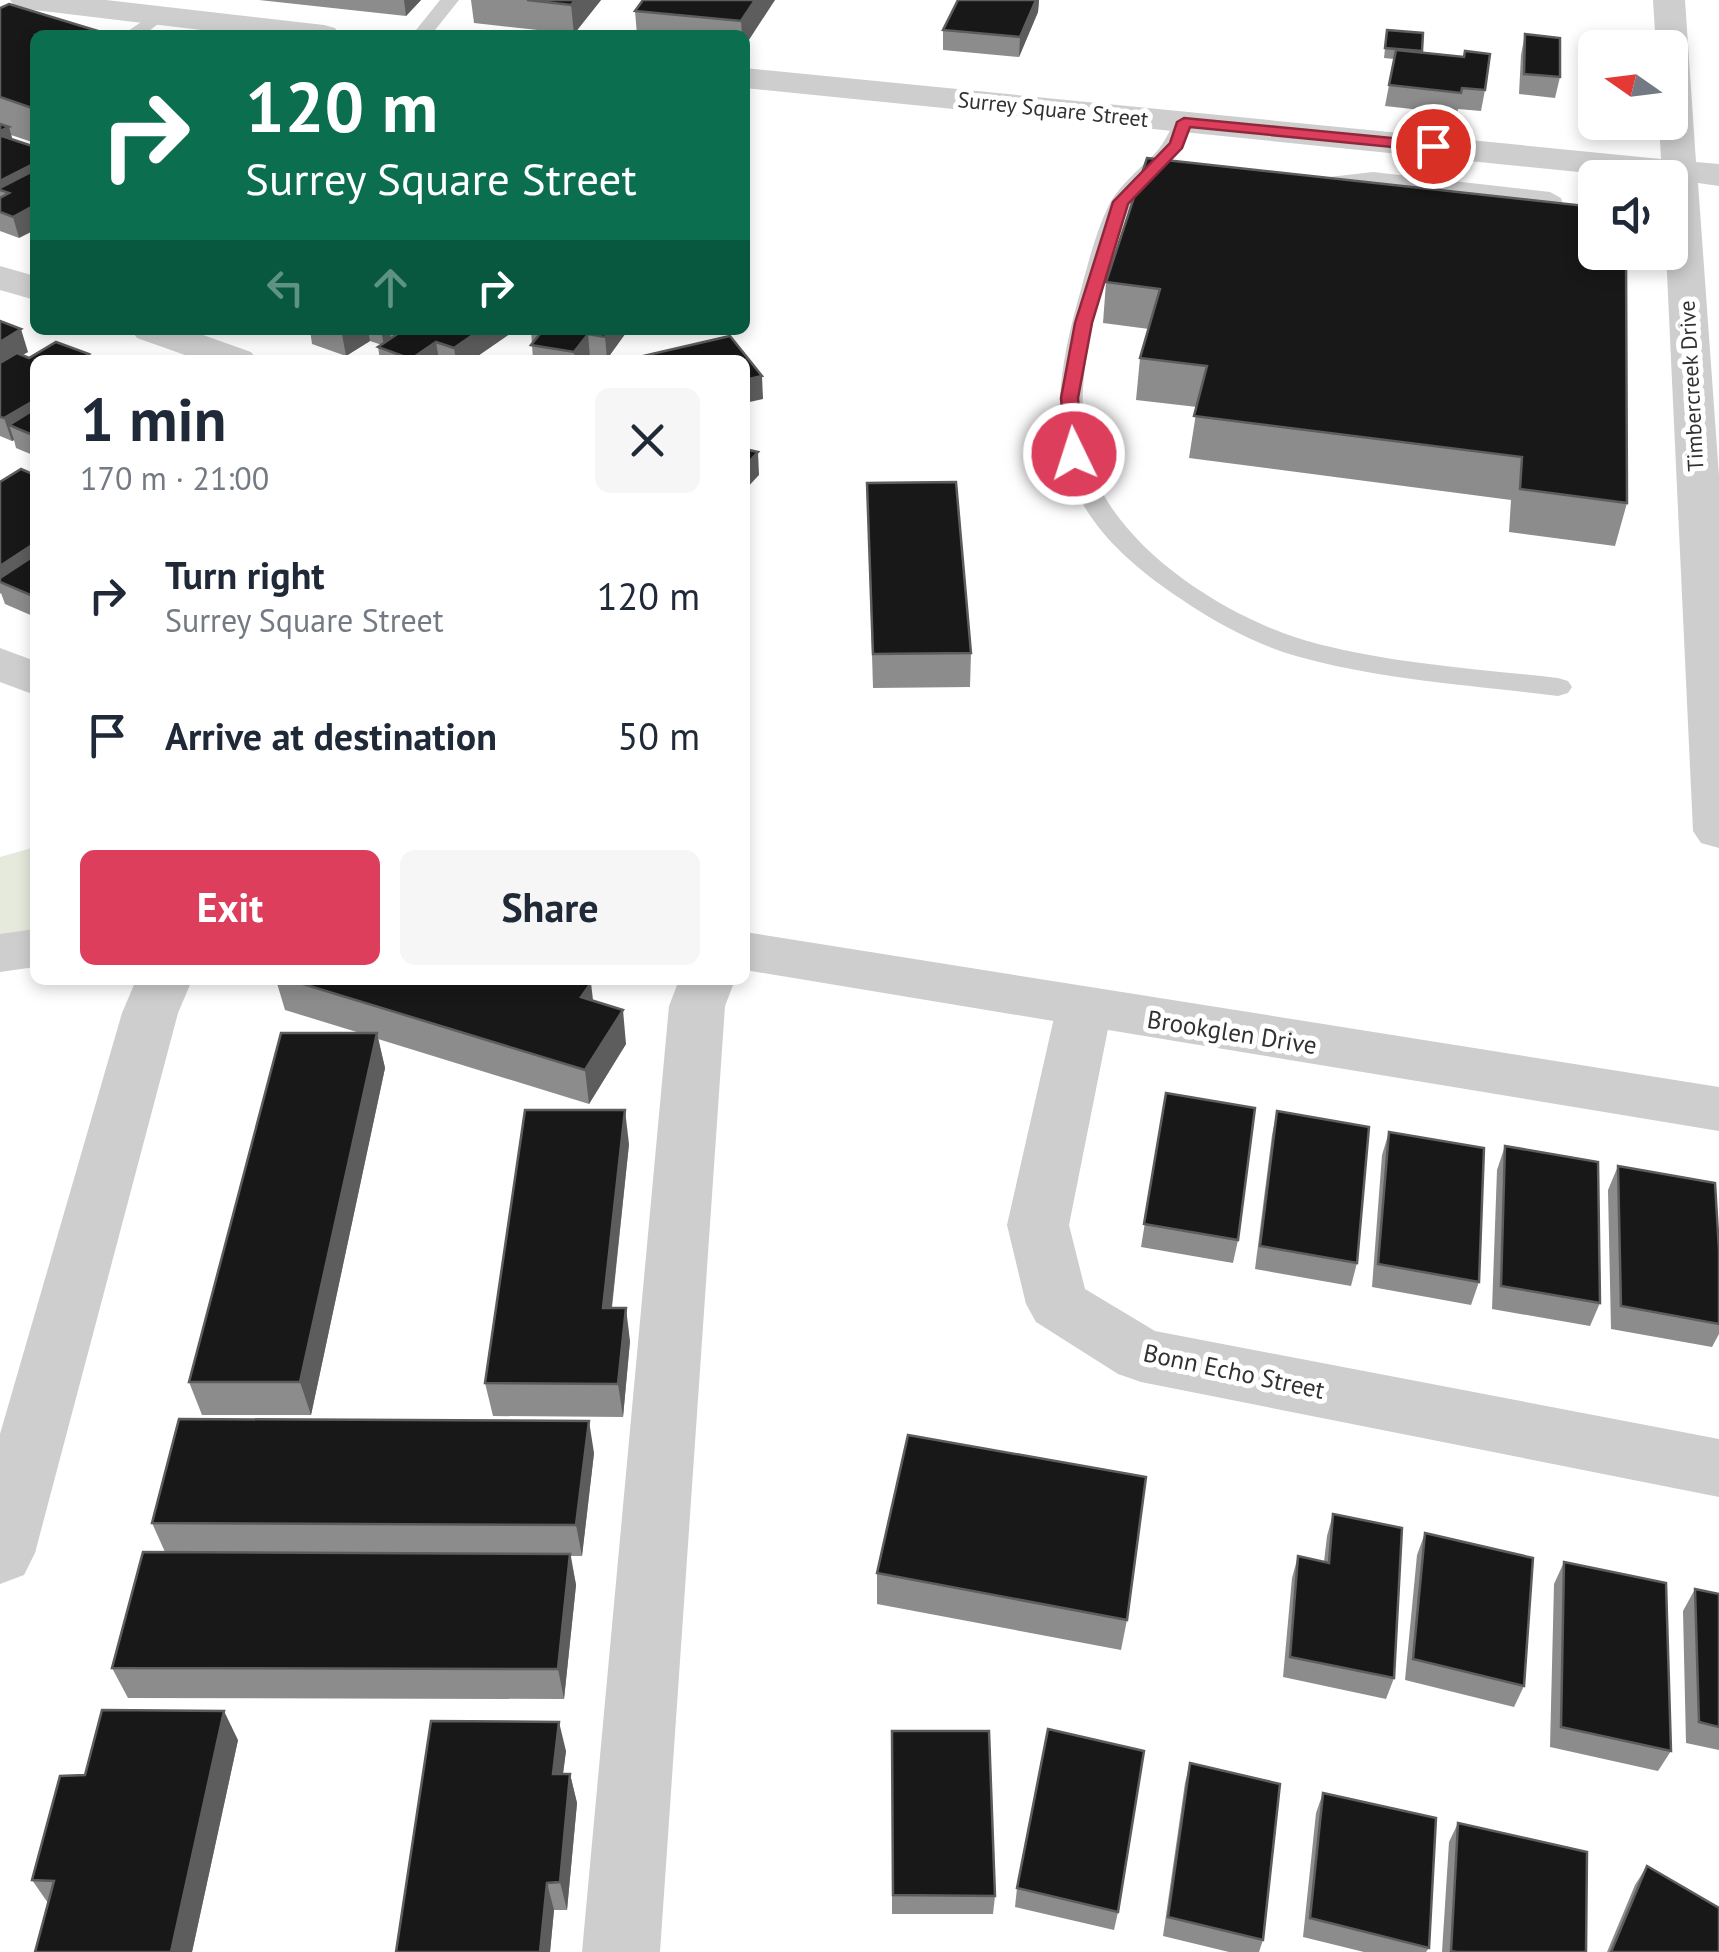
<!DOCTYPE html>
<meta charset="utf-8">
<style>
:root{--surface:#fff;--page:#f6f6f7;--text:#1f2937;--muted:#747a83;--accent:#dd3e5c}
body{margin:0;font-family:"PT Sans",sans-serif;background:var(--page);color:var(--text);height:100vh;display:flex;flex-direction:column;font-size:38px;white-space:nowrap}
*{box-sizing:border-box;margin:0}
p{font-size:32px;color:var(--muted)}
.icon{flex:none;width:55px;height:55px;fill:none;stroke:currentColor;stroke-width:2;stroke-linecap:round;stroke-linejoin:round}
.map{position:relative;flex:1;overflow:hidden}
.panel{position:absolute;left:30px;top:355px;width:720px;height:630px;display:flex;flex-direction:column;background:var(--surface);border-radius:15px;box-shadow:0 5px 15px #0003}
.panel>*{flex:none}
.hud{position:absolute;left:30px;top:30px;width:720px;height:305px;border-radius:15px;box-shadow:0 5px 15px #0003;background:#0b6e4f;color:#fff;overflow:hidden}
.needle{width:65px;rotate:284deg}
.tools{position:absolute;left:1578px;top:30px;display:grid;gap:20px}
.tools a{display:grid;place-items:center;width:110px;height:110px;border-radius:15px;background:var(--surface);box-shadow:0 5px 15px #0003;font-size:50px}
.pin{position:absolute;display:grid;place-items:center;width:85px;height:85px;color:#fff;margin:-42px;border:5px solid #fff;border-radius:50%;box-shadow:0 2px 10px #0007}
.me{position:absolute;width:110px;margin:-55px;rotate:356deg;stroke-linejoin:round;filter:drop-shadow(0 0 8px #0008)}
.turn{display:flex;align-items:center;gap:35px;height:210px;padding:0 50px;font-size:45px}
.turn .icon{width:130px;height:130px;stroke-width:2.5}
.turn b{display:block;font-size:70px;line-height:85px}
.lanes{display:flex;align-items:center;height:95px;padding:0 50px;background:#0003;justify-content:center;gap:50px;direction:ltr}
.lanes .off{opacity:.35}
.round{display:grid;place-items:center;flex:none;width:105px;height:105px;border-radius:15px;background:var(--page)}
.head{display:flex;align-items:center;justify-content:space-between;height:170px;padding:0 50px}
h1{font-size:60px;font-weight:700;line-height:75px}
.primary-button{display:flex;gap:20px;margin-top:auto;padding:20px 50px}
.primary-button a{flex:1;height:115px;border-radius:15px;background:var(--accent);color:#fff;font-size:40px;font-weight:700;line-height:115px;text-align:center}
.primary-button a+a{background:var(--page);color:var(--text)}
ul{padding:0;list-style:none}
li{display:flex;align-items:center;gap:30px;height:140px;padding:0 50px}
li div{flex:1}
li b{display:block;font-size:38px}
li em{font-style:normal}
.map>svg:first-child{display:block}
</style>
<div class="map">
<svg width="1719" height="1952" viewBox="0 0 1719 1952">
<rect width="100%" height="100%" fill="#fff"/>
<!-- green -->
<polygon fill="#e6eadd" points="35,847 35,929 0,935 0,857"/>
<g fill="none" stroke-linecap="round" stroke-linejoin="round">
<!-- service -->
<g fill="#cecece" fill-rule="evenodd">
<polygon points="440,0 459,0 431,35 412,35"/>
<polygon points="159,10 168,16 144,35 122,35"/>
<path d="M1184 116 1194 122C1178 160 1141 180 1125 218 1100 288 1073 372 1086 447 1102 542 1230 622 1318 644 1396 664 1478 669 1558 678L1568 681 1572 687 1568 693 1558 696C1471 685 1381 680 1296 656 1255 644 1216 623 1181 599 1057 517 1039 440 1078 300 1087 269 1094 236 1108 207 1120 183 1141 169 1158 150 1166 140 1170 129 1177 118Z"/>
<polygon points="1373,172 1550,192 1561,198 1567,216 1558,231 1536,236 1525,229 1545,216 1541,203 1373,184 1312,191 1301,185 1312,179"/>
</g>
<!-- minor -->
<g fill="#cecece" fill-rule="evenodd">
<polygon points="10,0 106,0 324,25 335,28 340,35 243,35 26,9 15,7"/>
<polygon points="1653,0 1685,0 1696,162 1719,164 1719,186 1698,183 1719,476 1719,848 1701,843 1693,831 1666,252 1670,252 1670,178 1638,178 745,88 745,68 1661,159 1659,122 1670,122 1670,48 1656,48"/>
<polygon points="0,266 35,276 35,300 0,290"/>
<polygon points="131,330 189,330 251,352 257,360 199,360 137,338"/>
<polygon points="35,929 35,967 0,972 0,934"/>
<polygon points="136,980 192,980 178,1013 35,1553 24,1575 0,1584 0,1434 122,1013"/>
<polygon points="679,980 735,980 725,1006 660,1952 582,1952 669,1006"/>
<polygon points="1084,989 1104,995 1112,1009 1069,1225 1085,1289 1155,1331 1719,1439 1719,1497 1141,1382 1118,1374 1036,1322 1026,1304 1007,1225 1056,1009 1064,995"/>
</g>
<!-- tertiary -->
<g fill="#cecece" fill-rule="evenodd">
<polygon points="0,648 35,661 35,695 0,682"/>
<polygon points="745,932 1719,1087 1719,1131 745,970"/>
</g>
</g>
<!-- wall -->
<g fill="#8c8c8c">
<polygon points="259,0 421,0 406,16"/>
<polygon points="471,0 601,0 574,34 474,23"/>
<polygon points="775,0 745,35 637,35 635,11"/>
<polygon points="958,0 1039,0 1038,12 1019,57 943,50 943,30"/>
<polygon points="0,8 35,35 35,143 11,135 19,238 0,231"/>
<polygon points="1387,30 1485,90 1481,111 1458,109 1457,114 1385,106 1394,59 1384,58"/>
<polygon points="1525,34 1560,77 1555,98 1519,94 1521,55"/>
<polygon points="1147,158 1627,503 1615,546 1509,532 1511,500 1189,458 1197,407 1136,400 1140,358 1149,329 1103,323 1106,282"/>
<polygon points="0,321 28,352 22,355 29,358 89,354 91,360 35,360 35,456 16,448 14,440 12,441 0,436"/>
<polygon points="310,330 514,330 514,331 472,360 380,360 378,347 382,345 370,341 346,356 312,344"/>
<polygon points="531,330 628,330 607,359 590,357 587,360 533,360"/>
<polygon points="35,475 35,617 5,604 1,593 0,594 0,482"/>
<polygon points="867,483 971,653 970,687 873,688"/>
<polygon points="276,980 582,980 593,1001 626,1044 589,1104 378,1039 385,1068 311,1415 202,1415 189,1382 360,1033 285,1010"/>
<polygon points="1166,1093 1238,1240 1233,1263 1141,1247"/>
<polygon points="1277,1111 1357,1263 1351,1286 1255,1269 1272,1135"/>
<polygon points="1389,1132 1479,1282 1471,1305 1372,1287 1382,1155"/>
<polygon points="629,1144 612,1308 630,1341 623,1417 493,1416 485,1383"/>
<polygon points="1505,1146 1600,1303 1590,1326 1492,1309 1497,1170"/>
<polygon points="1618,1166 1719,1251 1719,1334 1712,1347 1611,1329 1608,1190"/>
<polygon points="594,1453 582,1556 571,1556 576,1585 564,1699 128,1698 112,1668 165,1552 152,1523"/>
<polygon points="1333,1514 1394,1678 1386,1699 1283,1677 1292,1578 1298,1556 1324,1562 1327,1536"/>
<polygon points="1425,1533 1524,1686 1514,1707 1405,1680 1417,1555"/>
<polygon points="1564,1562 1671,1751 1658,1771 1550,1747 1554,1584"/>
<polygon points="877,1573 1127,1620 1121,1650 877,1604"/>
<polygon points="1695,1589 1719,1594 1719,1750 1686,1743 1683,1611"/>
<polygon points="238,1740 192,1952 35,1952 48,1903 32,1880 85,1775"/>
<polygon points="566,1751 563,1774 570,1774 577,1803 567,1910 554,1910 550,1952 396,1952"/>
<polygon points="892,1752 995,1896 993,1914 892,1914"/>
<polygon points="1190,1763 1263,1940 1259,1952 1229,1952 1163,1936 1185,1783"/>
<polygon points="1323,1793 1429,1948 1426,1952 1364,1952 1303,1937 1316,1813"/>
<polygon points="1458,1823 1586,1952 1442,1952 1449,1842"/>
<polygon points="1647,1866 1719,1952 1607,1952 1635,1885"/>
<polygon points="1017,1888 1118,1912 1114,1930 1015,1907"/>
</g>
<!-- shaded-wall -->
<g fill="#5d5d5d">
<polygon points="404,0 421,0 406,16"/>
<polygon points="575,0 601,0 574,34 571,5"/>
<polygon points="755,0 775,0 745,46 745,35 742,35 741,21"/>
<polygon points="1036,0 1039,0 1038,12 1019,57 1020,37"/>
<polygon points="9,127 15,148 0,155 0,131"/>
<polygon points="35,163 35,187 9,193 0,190 0,181"/>
<polygon points="35,205 35,230 19,238 13,217"/>
<polygon points="21,329 28,352 10,362 0,380 0,342"/>
<polygon points="348,330 368,330 370,341 346,356 342,334"/>
<polygon points="381,330 390,330 391,341 384,346"/>
<polygon points="480,330 514,331 472,360 456,360 454,348"/>
<polygon points="610,330 628,330 607,359 605,337"/>
<polygon points="588,334 590,357 587,360 575,360 574,352"/>
<polygon points="436,342 439,360 412,360 411,359"/>
<polygon points="762,376 763,399 745,403 745,380"/>
<polygon points="35,400 35,427 9,425 14,440 12,441 4,418"/>
<polygon points="758,452 759,475 745,490 745,466"/>
<polygon points="35,543 35,571 0,582 0,566"/>
<polygon points="591,983 595,1017 581,997"/>
<polygon points="623,1010 626,1044 589,1104 585,1070"/>
<polygon points="377,1033 385,1068 311,1415 300,1382"/>
<polygon points="625,1110 629,1144 608,1341 603,1308"/>
<polygon points="626,1308 630,1341 623,1417 618,1384"/>
<polygon points="589,1421 594,1453 582,1556 576,1525"/>
<polygon points="570,1554 576,1585 564,1699 558,1669"/>
<polygon points="224,1711 238,1740 192,1952 171,1952"/>
<polygon points="559,1722 566,1751 559,1803 553,1774"/>
<polygon points="570,1774 577,1803 567,1910 560,1882"/>
<polygon points="547,1883 554,1910 550,1952 540,1952"/>
</g>
<!-- building -->
<g fill="#181818" stroke="#5d5d5d" stroke-width="2.5">
<polygon points="527,0 575,0 571,5"/>
<polygon points="643,0 755,0 741,21 635,11"/>
<polygon points="958,0 1036,0 1020,37 943,30"/>
<polygon points="9,4 111,35 35,35 35,109 0,97 0,8"/>
<polygon points="1387,30 1423,33 1422,51 1385,48"/>
<polygon points="1525,34 1560,38 1560,77 1524,74"/>
<polygon points="1396,50 1464,57 1465,51 1490,54 1485,90 1462,88 1461,93 1389,85"/>
<polygon points="0,124 9,127 0,131"/>
<polygon points="2,136 35,147 35,163 0,181 0,137"/>
<polygon points="1147,158 1595,207 1595,252 1626,252 1627,503 1520,489 1522,457 1194,416 1207,366 1140,358 1160,289 1106,282"/>
<polygon points="35,170 35,205 13,217 0,212 0,198 9,193 0,190 0,188"/>
<polygon points="0,321 21,329 0,342"/>
<polygon points="399,330 480,330 454,348 436,342 411,359 378,347 402,331"/>
<polygon points="543,330 610,330 605,337 588,334 574,352 531,345"/>
<polygon points="730,336 762,376 745,380 745,360 646,360 643,356"/>
<polygon points="56,342 89,354 80,360 35,360 35,400 4,418 0,417 0,363 17,353 29,358"/>
<polygon points="35,409 35,436 9,425"/>
<polygon points="745,449 758,452 745,466"/>
<polygon points="21,469 35,475 35,543 0,566 0,482"/>
<polygon points="956,482 971,653 873,654 867,483"/>
<polygon points="35,555 35,597 0,582 0,578"/>
<polygon points="290,980 582,980 591,983 581,997 623,1010 585,1070"/>
<polygon points="281,1033 377,1033 300,1382 189,1382"/>
<polygon points="1166,1093 1255,1108 1238,1240 1144,1224"/>
<polygon points="525,1110 625,1110 603,1308 626,1308 618,1384 485,1383"/>
<polygon points="1277,1111 1369,1127 1357,1263 1260,1246"/>
<polygon points="1389,1132 1484,1148 1479,1282 1378,1264"/>
<polygon points="1505,1146 1598,1162 1600,1303 1501,1286"/>
<polygon points="1618,1166 1715,1183 1719,1251 1719,1324 1621,1306"/>
<polygon points="179,1419 589,1421 576,1525 152,1523"/>
<polygon points="908,1435 1146,1477 1127,1620 877,1573"/>
<polygon points="1333,1514 1402,1528 1394,1678 1290,1657 1298,1556 1329,1563"/>
<polygon points="1425,1533 1533,1558 1524,1686 1413,1659"/>
<polygon points="143,1552 570,1554 558,1669 112,1668"/>
<polygon points="1564,1562 1666,1583 1671,1751 1561,1727"/>
<polygon points="1695,1589 1719,1594 1719,1727 1699,1722"/>
<polygon points="102,1710 224,1711 171,1952 35,1952 54,1881 32,1880 60,1776 85,1775"/>
<polygon points="431,1721 559,1722 553,1774 570,1774 560,1882 547,1883 540,1952 396,1952"/>
<polygon points="1048,1729 1144,1751 1118,1912 1017,1888"/>
<polygon points="892,1731 989,1731 995,1896 893,1895"/>
<polygon points="1190,1763 1280,1784 1263,1940 1168,1917"/>
<polygon points="1323,1793 1436,1818 1429,1948 1310,1918"/>
<polygon points="1458,1823 1587,1852 1586,1952 1457,1952 1451,1951"/>
<polygon points="1647,1866 1719,1908 1719,1952 1611,1952"/>
</g>
<!-- route -->
<polygon fill="#dd3e5c" stroke="#90283c" stroke-width="2.5" points="1184,118 1433,142 1440,146 1433,151 1190,127 1182,148 1128,204 1092,323 1078,398 1082,454 1067,457 1061,398 1075,323 1113,202 1170,143 1177,122"/>
<g text-anchor="middle" dominant-baseline="central" stroke-width="10" stroke-linejoin="round" paint-order="stroke">
<!-- far-street labels -->
<g font-size="22" fill="#313131" stroke="#fff">
<text transform="translate(1053 109) rotate(6)">Surrey Square Street</text>
<text transform="translate(1691 386) rotate(-93)">Timbercreek Drive</text>
</g>
<!-- street labels -->
<g font-size="25" fill="#313131" stroke="#fff">
<text transform="translate(1232 1032) rotate(9)">Brookglen Drive</text>
<text transform="translate(1234 1371) rotate(12)">Bonn Echo Street</text>
</g>
</g>
</svg>
<div class="tools">
<a><svg class="needle" viewBox="-14 -14 28 28"><path d="M0-13l5 13h-10z" fill="#e53935"/><path d="M0 13l5-13h-10z" fill="#747a83"/></svg></a>
<a><svg class="icon" aria-label="sound" viewBox="0 0 24 24"><path d="M4 9h4l5-4v14l-5-4H4zM17 9q2 3 0 6"/></svg></a>
</div>
<div class="pin" style="left:1433px;top:146px;background:#d93025"><svg class="icon" aria-label="arrive" viewBox="0 0 24 24"><path d="M6 21V4h12l-3 4 3 4H6"/></svg></div>
<svg class="me" style="left:1074px;top:454px" viewBox="-20 -20 40 40"><circle r="17" fill="#dd3e5c" stroke="#fff" stroke-width="3"/><path d="M0-11L8 9 0 5-8 9z" fill="#fff"/></svg>
<div class="hud">
<div class="turn"><svg class="icon" aria-label="right" viewBox="0 0 24 24"><path d="M7 20v-9h11M14 6l5 5-5 5"/></svg><div><b>120 m</b>Surrey Square Street</div></div>
<div class="lanes"><svg class="icon off" aria-label="left" viewBox="0 0 24 24"><path d="M17 20v-9H6M10 6l-5 5 5 5"/></svg><svg class="icon off" aria-label="ahead" viewBox="0 0 24 24"><path d="M12 20V5M6 11l6-6 6 6"/></svg><svg class="icon" aria-label="right" viewBox="0 0 24 24"><path d="M7 20v-9h11M14 6l5 5-5 5"/></svg></div>
</div>
<section class="panel">
<div class="head"><div><h1>1 min</h1><p>170 m · 21:00</p></div><a class="round"><svg class="icon" aria-label="close" viewBox="0 0 24 24"><path d="M6 6l12 12M18 6L6 18"/></svg></a></div>
<ul>
<li><svg class="icon" aria-label="right" viewBox="0 0 24 24"><path d="M7 20v-9h11M14 6l5 5-5 5"/></svg><div><b>Turn right</b><p>Surrey Square Street</p></div><em>120 m</em></li>
<li><svg class="icon" aria-label="arrive" viewBox="0 0 24 24"><path d="M6 21V4h12l-3 4 3 4H6"/></svg><div><b>Arrive at destination</b></div><em>50 m</em></li>
</ul>
<div class="primary-button"><a>Exit</a><a>Share</a></div>
</section>
</div>
